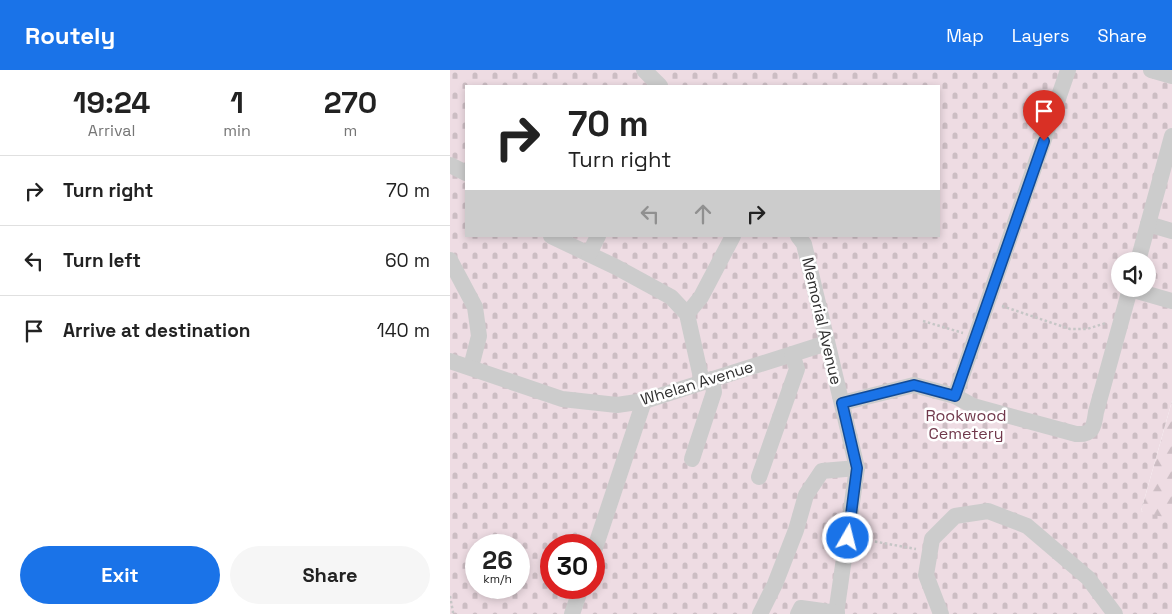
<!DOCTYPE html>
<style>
:root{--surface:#fff;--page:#f6f6f6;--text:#222;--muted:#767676;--line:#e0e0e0;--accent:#1a73e8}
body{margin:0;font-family:"Space Grotesk",sans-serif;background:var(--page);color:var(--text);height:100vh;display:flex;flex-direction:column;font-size:19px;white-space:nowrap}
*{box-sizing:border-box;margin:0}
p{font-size:16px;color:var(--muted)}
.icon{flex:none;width:28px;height:28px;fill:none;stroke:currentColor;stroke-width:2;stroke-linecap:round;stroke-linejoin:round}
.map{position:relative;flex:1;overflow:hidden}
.details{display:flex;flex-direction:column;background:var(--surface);width:450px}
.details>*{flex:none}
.top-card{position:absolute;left:15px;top:15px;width:475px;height:152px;border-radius:0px;box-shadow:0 2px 8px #0003;background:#fff;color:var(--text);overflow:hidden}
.buttons{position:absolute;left:661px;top:182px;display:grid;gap:10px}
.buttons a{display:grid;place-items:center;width:45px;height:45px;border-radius:50%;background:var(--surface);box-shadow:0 2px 8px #0003;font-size:25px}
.speed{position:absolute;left:15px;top:464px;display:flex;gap:10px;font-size:25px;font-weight:700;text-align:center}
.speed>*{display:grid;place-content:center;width:65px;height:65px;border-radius:50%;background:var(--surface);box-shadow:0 2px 8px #0003;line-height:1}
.speed small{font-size:12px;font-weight:400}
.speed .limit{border:8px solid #d22;background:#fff;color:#111}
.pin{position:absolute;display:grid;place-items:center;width:42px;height:42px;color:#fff;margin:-51px -21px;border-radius:50% 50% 50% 0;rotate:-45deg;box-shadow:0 0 5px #0007}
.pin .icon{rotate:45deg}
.me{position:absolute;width:55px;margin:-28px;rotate:8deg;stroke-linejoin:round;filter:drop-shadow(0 0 4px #0008)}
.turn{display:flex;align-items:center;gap:18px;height:105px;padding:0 20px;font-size:22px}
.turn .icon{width:65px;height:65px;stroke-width:2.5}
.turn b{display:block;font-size:35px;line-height:42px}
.lanes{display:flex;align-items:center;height:48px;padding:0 20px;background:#0003;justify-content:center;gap:25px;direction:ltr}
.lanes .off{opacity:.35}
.eta{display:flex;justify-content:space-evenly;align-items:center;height:85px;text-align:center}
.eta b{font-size:30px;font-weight:700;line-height:35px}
.button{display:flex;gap:10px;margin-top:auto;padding:10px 20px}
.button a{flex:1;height:58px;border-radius:30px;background:var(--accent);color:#fff;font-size:20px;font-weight:700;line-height:58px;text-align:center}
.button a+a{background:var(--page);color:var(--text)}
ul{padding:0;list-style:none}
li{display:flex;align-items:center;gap:15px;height:70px;padding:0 20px;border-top:1px solid var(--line)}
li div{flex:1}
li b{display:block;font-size:19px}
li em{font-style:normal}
header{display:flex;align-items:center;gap:30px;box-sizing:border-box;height:70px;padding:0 25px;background:var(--accent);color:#fff}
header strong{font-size:24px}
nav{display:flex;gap:28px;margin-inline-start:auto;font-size:18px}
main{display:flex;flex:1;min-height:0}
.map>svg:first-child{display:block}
</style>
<header>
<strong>Routely</strong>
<nav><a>Map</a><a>Layers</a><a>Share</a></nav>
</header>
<main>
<section class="details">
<div class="eta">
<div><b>19:24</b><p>Arrival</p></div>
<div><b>1</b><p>min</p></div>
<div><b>270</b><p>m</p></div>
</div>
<ul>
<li><svg class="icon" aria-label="right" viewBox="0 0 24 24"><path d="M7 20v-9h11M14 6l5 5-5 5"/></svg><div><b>Turn right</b></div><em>70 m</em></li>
<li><svg class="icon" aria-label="left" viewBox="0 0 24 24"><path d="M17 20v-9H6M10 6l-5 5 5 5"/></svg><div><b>Turn left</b></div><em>60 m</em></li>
<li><svg class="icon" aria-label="arrive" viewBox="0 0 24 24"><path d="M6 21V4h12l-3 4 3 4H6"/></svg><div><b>Arrive at destination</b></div><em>140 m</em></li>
</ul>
<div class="button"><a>Exit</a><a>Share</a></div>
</section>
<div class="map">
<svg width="722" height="544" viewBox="0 0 722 544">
<defs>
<pattern id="forest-firs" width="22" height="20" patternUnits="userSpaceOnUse" patternTransform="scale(1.25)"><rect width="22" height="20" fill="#eedce3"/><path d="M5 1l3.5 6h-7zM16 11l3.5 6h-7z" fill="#ccbdc3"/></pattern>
<pattern id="cemetery-stones" width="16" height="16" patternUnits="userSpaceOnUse" patternTransform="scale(1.25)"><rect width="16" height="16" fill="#eedce3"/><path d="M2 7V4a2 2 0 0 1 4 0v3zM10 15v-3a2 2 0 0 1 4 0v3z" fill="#ccbdc3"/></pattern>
</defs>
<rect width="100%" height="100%" fill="#fff"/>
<!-- forest -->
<polygon fill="url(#forest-firs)" points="722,331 722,456 691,441"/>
<!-- cemetery -->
<path fill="url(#cemetery-stones)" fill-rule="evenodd" d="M0 0H722V331L691 441 722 450V544H0ZM16 16H489V166H16ZM670 191H698V219H670ZM26 475H69V518H26ZM101 475H144V518H101Z"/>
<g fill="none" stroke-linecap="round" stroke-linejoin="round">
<!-- path -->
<g stroke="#c6c6c6" stroke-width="2.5" stroke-dasharray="2.5 2.5" stroke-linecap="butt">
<polyline points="552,236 620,259 637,259 656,253"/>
<polyline points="473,251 513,263"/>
<polyline points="410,472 422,471 466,479"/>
<polyline points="0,526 3,542 2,544"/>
</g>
<!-- minor -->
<g stroke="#ccc" stroke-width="16">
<polyline points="194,0 210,16"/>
<polyline points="701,0 722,6"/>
<polyline points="0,95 16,103"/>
<polyline points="698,154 722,161"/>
<polyline points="101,166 166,197 221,227 237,244 252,312"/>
<polyline points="348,166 354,174 407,398 386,544"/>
<polyline points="139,184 148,166"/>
<polyline points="0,190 25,237 29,266 21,297"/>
<polyline points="688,191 722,66"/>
<polyline points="680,219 722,231"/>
<polyline points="237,244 251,227 283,166"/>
<polyline points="0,291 112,329 167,335 194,331 377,273"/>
<path d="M505 326 523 336 626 364C643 365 644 357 646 342L680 219"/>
<polyline points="392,333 464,315 505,326 618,0"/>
<polyline points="242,389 264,322 262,309"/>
<polyline points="309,407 347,299 342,284"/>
<polyline points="144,481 194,331"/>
<polyline points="122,544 131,518"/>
<polyline points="310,544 325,514 346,460 356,425 372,401 407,398"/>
<polyline points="348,544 351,538 387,543"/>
<polyline points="491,544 476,505 482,469 505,446 538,441 577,456 638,508 665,544"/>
</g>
</g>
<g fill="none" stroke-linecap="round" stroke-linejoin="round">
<defs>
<polyline id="route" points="398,468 407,398 392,333 464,315 505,326 594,71"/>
</defs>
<!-- route casing -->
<use href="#route" stroke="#114b97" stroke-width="12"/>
<!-- route -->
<use href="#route" stroke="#1a73e8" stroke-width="9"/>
</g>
<g text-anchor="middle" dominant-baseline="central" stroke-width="5" stroke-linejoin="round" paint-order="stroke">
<!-- street labels -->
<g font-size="16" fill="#2f2f2f" stroke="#fff">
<text transform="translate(372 251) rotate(77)">Memorial Avenue</text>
<text transform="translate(247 313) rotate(-17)">Whelan Avenue</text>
</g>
<!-- park labels -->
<g font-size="16" fill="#70384b" stroke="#fff">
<text x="516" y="345">Rookwood<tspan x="516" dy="18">Cemetery</tspan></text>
</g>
</g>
</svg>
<div class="buttons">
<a><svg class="icon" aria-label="sound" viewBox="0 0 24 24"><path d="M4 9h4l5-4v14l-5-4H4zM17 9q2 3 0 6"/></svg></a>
</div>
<div class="speed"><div>26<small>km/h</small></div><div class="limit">30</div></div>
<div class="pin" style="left:594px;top:71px;background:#d93025"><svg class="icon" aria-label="arrive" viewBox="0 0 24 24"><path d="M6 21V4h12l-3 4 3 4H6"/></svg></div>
<svg class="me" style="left:398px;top:468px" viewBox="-20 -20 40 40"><circle r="17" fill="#1a73e8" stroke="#fff" stroke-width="3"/><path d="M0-11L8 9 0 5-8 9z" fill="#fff"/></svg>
<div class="top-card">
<div class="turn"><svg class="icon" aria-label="right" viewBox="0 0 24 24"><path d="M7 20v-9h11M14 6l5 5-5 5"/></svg><div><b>70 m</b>Turn right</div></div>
<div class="lanes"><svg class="icon off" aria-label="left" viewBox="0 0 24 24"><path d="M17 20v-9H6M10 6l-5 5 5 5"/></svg><svg class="icon off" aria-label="ahead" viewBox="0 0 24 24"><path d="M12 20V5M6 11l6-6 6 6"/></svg><svg class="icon" aria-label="right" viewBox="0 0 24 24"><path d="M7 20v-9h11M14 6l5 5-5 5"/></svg></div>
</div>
</div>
</main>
